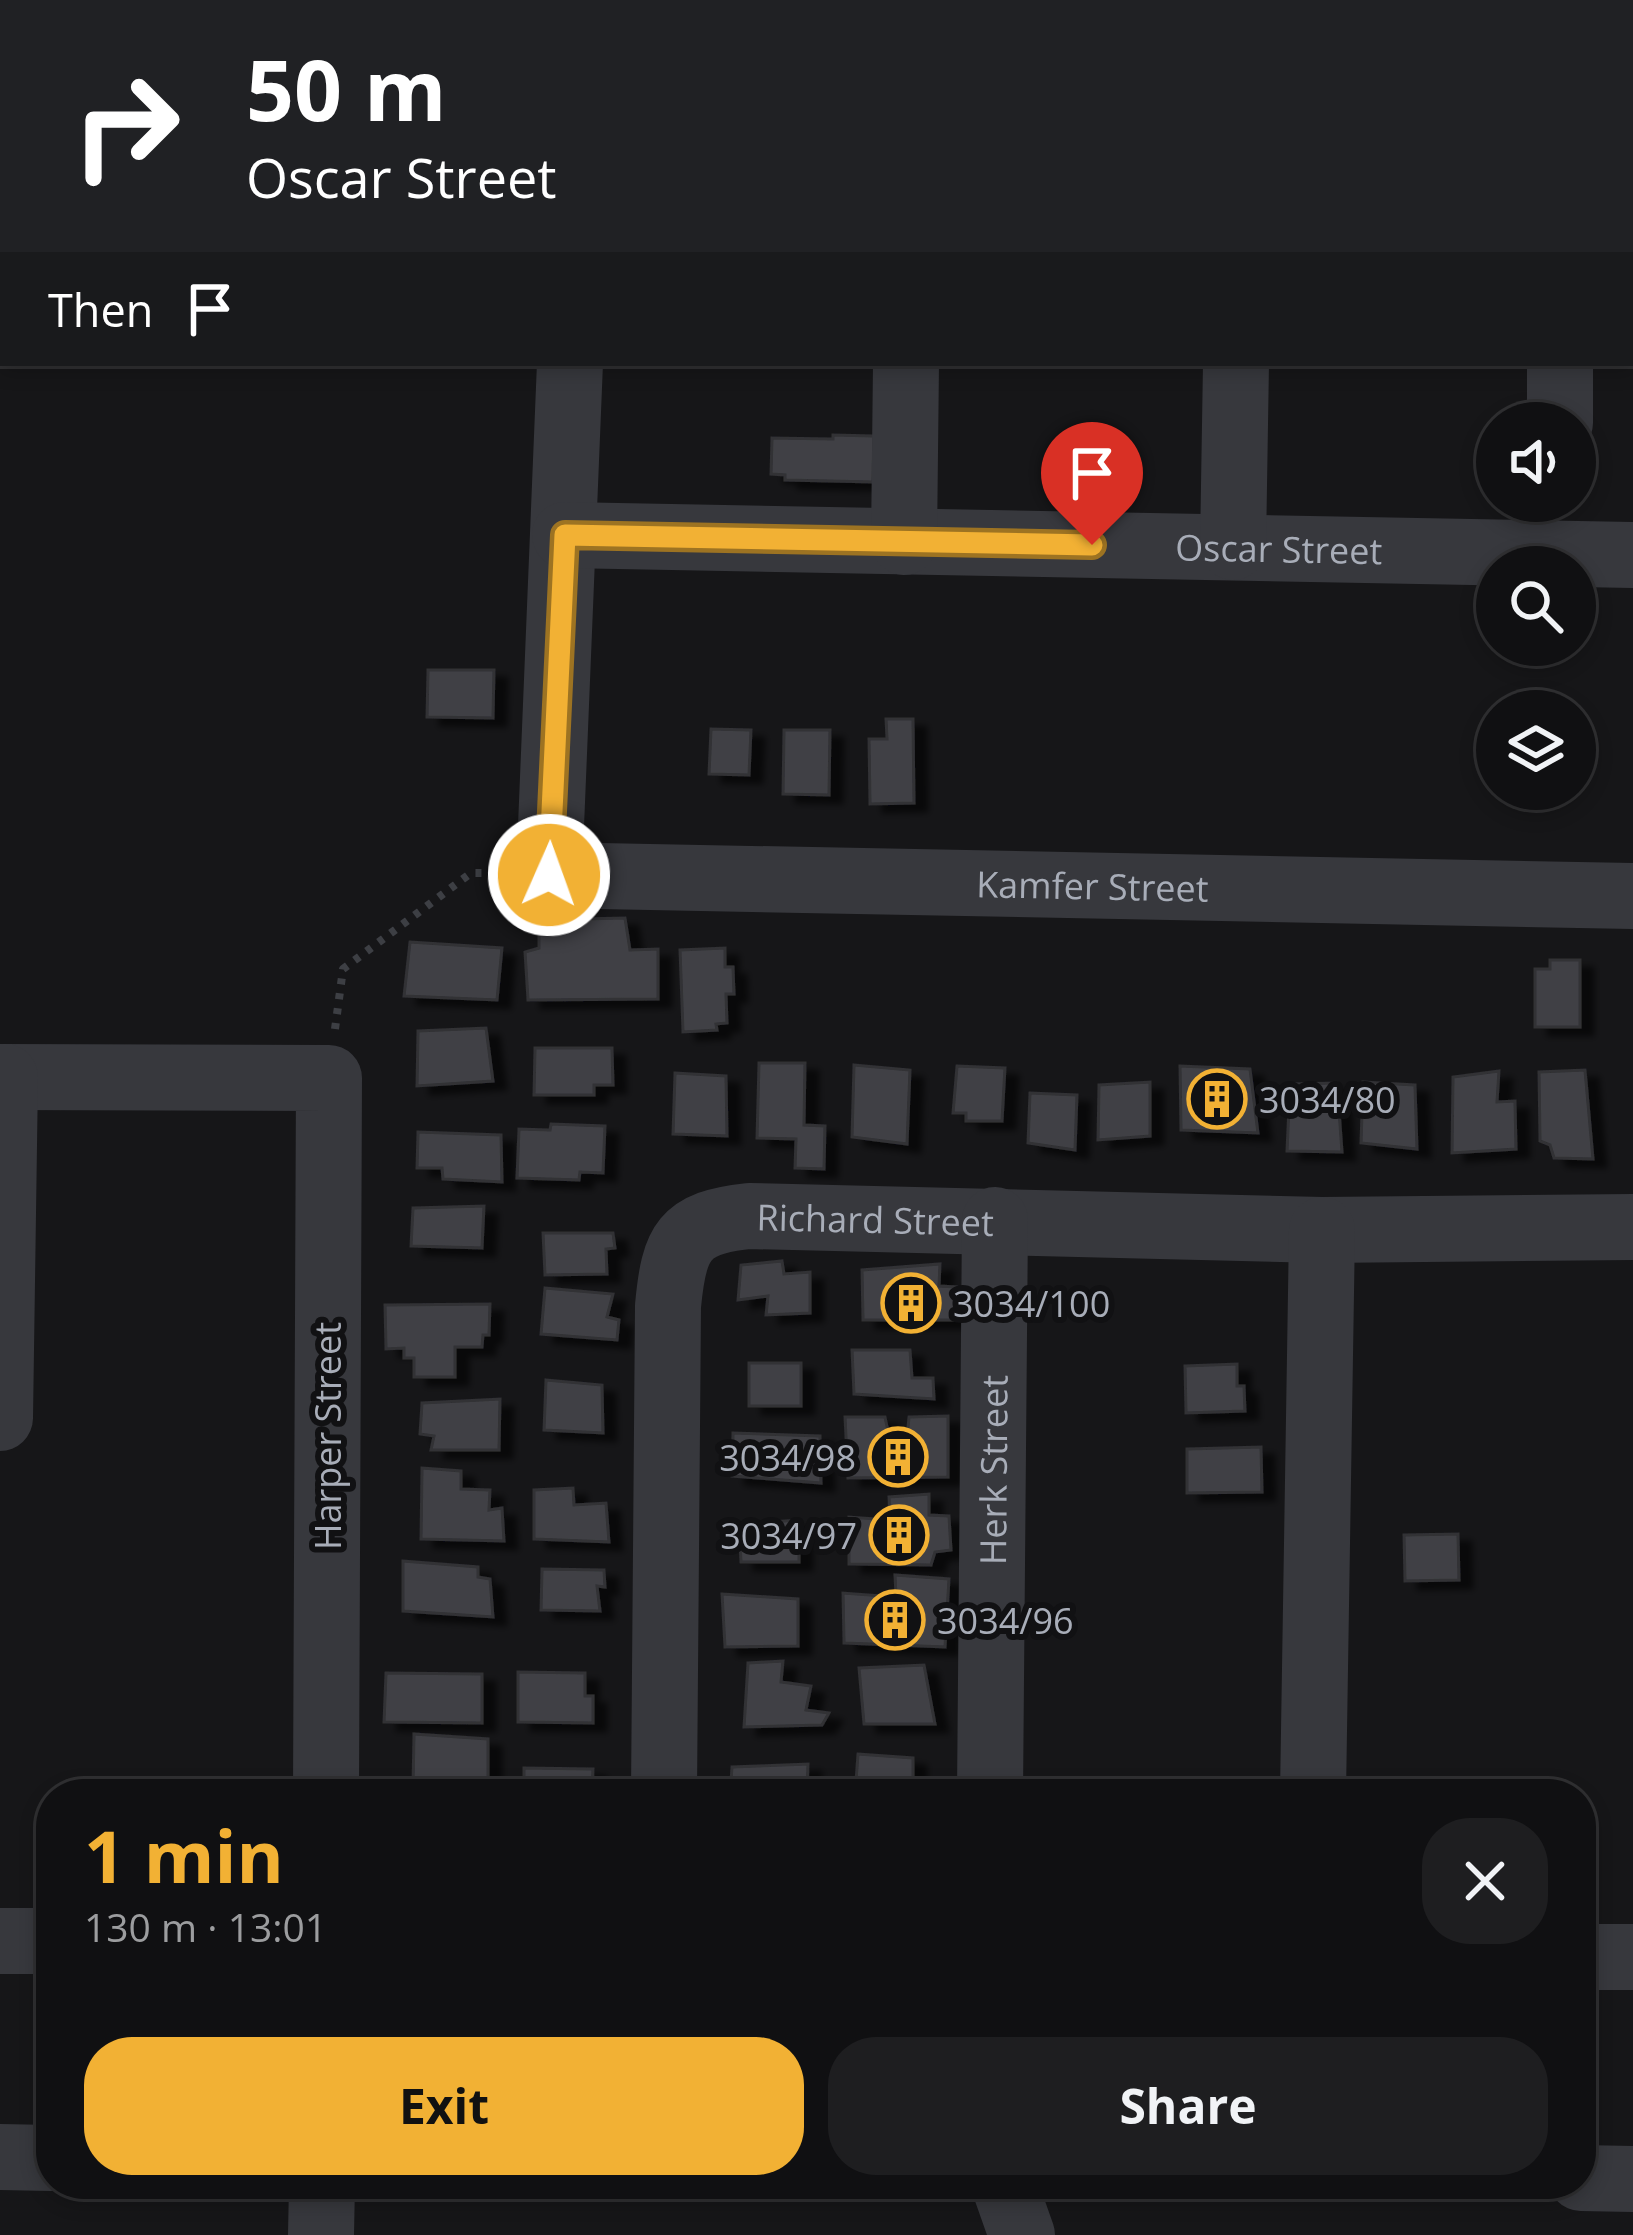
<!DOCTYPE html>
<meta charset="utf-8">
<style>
:root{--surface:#101012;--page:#1e1e20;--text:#f1f3f6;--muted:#9c9d9f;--line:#303032;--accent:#f2b134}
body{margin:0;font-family:"Open Sans",sans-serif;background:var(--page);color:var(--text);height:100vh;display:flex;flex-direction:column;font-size:45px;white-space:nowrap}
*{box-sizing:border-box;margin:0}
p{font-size:39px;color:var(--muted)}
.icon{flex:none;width:66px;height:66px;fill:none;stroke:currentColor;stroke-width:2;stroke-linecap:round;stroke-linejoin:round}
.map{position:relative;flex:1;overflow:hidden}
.panel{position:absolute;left:36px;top:1779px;width:1560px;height:420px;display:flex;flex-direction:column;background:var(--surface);border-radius:48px;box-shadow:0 6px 18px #0003,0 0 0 3px var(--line)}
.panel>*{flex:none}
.banner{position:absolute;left:0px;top:0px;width:1635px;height:366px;box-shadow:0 6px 18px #0003,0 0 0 3px var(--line);background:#202124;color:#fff;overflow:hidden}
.tools{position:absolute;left:1476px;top:402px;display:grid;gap:24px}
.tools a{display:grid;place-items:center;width:120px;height:120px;border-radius:50%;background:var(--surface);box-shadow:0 6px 18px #0003,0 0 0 3px var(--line);font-size:60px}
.pin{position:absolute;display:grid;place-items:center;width:102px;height:102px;color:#fff;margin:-123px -51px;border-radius:50% 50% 50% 0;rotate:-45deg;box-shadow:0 0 12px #0007}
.pin .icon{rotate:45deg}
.me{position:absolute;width:132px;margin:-66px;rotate:2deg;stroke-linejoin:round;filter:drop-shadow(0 0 9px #0008)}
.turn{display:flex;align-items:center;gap:42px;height:252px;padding:0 48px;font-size:54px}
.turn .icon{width:156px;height:156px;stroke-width:2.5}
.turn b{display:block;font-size:84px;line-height:102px}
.then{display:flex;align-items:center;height:114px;padding:0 48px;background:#0003;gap:24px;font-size:45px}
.round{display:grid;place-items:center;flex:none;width:126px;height:126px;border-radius:48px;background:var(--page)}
.summary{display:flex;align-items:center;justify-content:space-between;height:204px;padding:0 48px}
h1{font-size:72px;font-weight:700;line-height:90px;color:var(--accent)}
.cta{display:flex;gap:24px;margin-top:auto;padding:24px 48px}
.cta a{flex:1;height:138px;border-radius:48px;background:var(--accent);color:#111;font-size:48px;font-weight:700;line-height:138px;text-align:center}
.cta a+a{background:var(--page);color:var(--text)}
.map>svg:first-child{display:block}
</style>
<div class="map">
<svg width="1633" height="2235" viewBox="0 0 1633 2235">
<defs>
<filter id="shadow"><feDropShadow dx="13" dy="8" stdDeviation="3" flood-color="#0009"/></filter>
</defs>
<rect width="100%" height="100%" fill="#161618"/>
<!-- building -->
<g fill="#404145" stroke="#303034" stroke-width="3" filter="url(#shadow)">
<polygon points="1491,0 1633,0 1633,21 1632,3 1489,3"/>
<polygon points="833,435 874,436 873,482 785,480 785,475 771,474 772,438 833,439"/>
<polygon points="428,670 494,670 493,718 427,717"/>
<polygon points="886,719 913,719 914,803 870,804 869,739 887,739"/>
<polygon points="711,729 751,730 749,775 709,774"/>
<polygon points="784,730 830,730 829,795 783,794"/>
<polygon points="625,918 630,950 658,949 658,999 528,1000 525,952 539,948 539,935 578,928 579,919"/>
<polygon points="410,942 502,948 497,1000 404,996"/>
<polygon points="725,948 725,967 733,967 734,994 726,994 727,1023 716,1024 717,1030 683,1032 680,950"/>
<polygon points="1550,960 1580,960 1580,1027 1535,1027 1535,969 1550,969"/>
<polygon points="486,1028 493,1081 417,1086 418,1031"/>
<polygon points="535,1048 612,1048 613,1085 594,1085 594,1095 534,1095"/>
<polygon points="759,1063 805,1063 804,1125 825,1126 824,1169 795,1168 796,1139 757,1138"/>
<polygon points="854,1065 910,1070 907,1144 852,1137"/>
<polygon points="957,1066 1005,1068 1002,1121 966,1121 966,1113 953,1113"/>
<polygon points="1180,1066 1250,1069 1258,1133 1181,1130"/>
<polygon points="1585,1070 1593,1159 1554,1158 1550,1145 1540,1141 1539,1072"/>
<polygon points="1499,1071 1497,1102 1515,1101 1516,1149 1452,1153 1453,1077"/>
<polygon points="675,1073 726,1076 727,1136 673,1134"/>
<polygon points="1150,1082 1150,1136 1098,1140 1099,1085"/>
<polygon points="1363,1082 1415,1085 1417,1149 1361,1143"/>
<polygon points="1337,1083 1342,1152 1287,1151 1290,1084"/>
<polygon points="1030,1093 1077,1095 1075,1150 1028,1143"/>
<polygon points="551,1124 605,1126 603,1173 580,1172 579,1180 517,1178 519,1129 550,1130"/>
<polygon points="418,1132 501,1135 502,1182 443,1179 442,1168 417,1168"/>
<polygon points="484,1206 482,1248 411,1246 413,1208"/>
<polygon points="543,1233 613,1233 615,1248 606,1249 607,1274 545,1275"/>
<polygon points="782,1261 784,1274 810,1272 810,1313 766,1315 768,1296 738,1300 741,1265"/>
<polygon points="940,1264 939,1286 957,1287 961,1320 863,1320 862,1270"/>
<polygon points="545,1288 613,1294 607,1317 619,1320 617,1340 541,1334"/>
<polygon points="490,1304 489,1335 483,1335 482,1347 455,1347 455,1377 414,1377 414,1358 404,1358 404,1348 386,1349 385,1305"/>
<polygon points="852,1350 910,1350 912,1378 933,1378 934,1399 854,1394"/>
<rect x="749" y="1363" width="52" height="43"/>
<polygon points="1237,1364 1237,1386 1244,1386 1245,1411 1186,1413 1185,1366"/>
<polygon points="546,1380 602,1385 603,1433 544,1430"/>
<polygon points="500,1399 499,1450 431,1450 434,1436 420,1434 422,1403"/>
<polygon points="948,1416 948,1477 848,1478 845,1417 885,1417 889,1436 907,1438 909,1417"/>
<polygon points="733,1433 820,1436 821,1483 732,1476"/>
<polygon points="1261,1447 1262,1492 1187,1493 1187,1449"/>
<polygon points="422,1468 461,1471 461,1489 490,1490 489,1510 502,1508 504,1541 421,1539"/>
<polygon points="573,1488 574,1505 606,1503 609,1542 534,1539 534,1490"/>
<polygon points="929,1494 929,1515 949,1516 951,1550 935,1552 931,1565 849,1564 849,1517 890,1520 889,1497"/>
<polygon points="799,1520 799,1562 741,1562 739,1524"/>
<polygon points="1458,1534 1459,1580 1405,1581 1404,1535"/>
<polygon points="403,1561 478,1567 478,1577 490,1579 493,1617 403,1611"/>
<polygon points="542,1569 604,1570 605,1587 597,1586 600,1611 541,1610"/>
<polygon points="895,1575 949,1579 945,1647 844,1643 843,1593 896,1597"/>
<polygon points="722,1594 798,1599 798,1646 725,1647"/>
<polygon points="783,1661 781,1682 811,1686 806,1710 829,1713 822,1725 744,1727 748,1663"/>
<polygon points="924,1665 935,1724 864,1724 859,1668"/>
<polygon points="518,1672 585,1673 585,1696 593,1696 593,1723 518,1722"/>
<polygon points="386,1673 482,1674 482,1723 384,1722"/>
<polygon points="414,1734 488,1739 488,1790 413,1785"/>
<polygon points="858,1754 913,1758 913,1782 935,1781 936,1794 855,1794"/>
<polygon points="808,1764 807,1794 730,1794 732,1767"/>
<polygon points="524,1768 593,1769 592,1794 524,1794"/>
</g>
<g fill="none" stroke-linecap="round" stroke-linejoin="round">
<!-- path -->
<polyline stroke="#3d3f44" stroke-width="8" stroke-dasharray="6 9" stroke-linecap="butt" points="335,1029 343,969 471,873 499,873"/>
<!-- minor -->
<g stroke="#37383d" stroke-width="66">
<polyline points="581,3 581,0"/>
<polyline points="912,3 912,0"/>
<polyline points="1241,3 1241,0"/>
<polyline points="1632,166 1633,166"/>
<path id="s1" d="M570 363 549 875 1633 896"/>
<polyline points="1560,423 1560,363"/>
<path id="s2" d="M565 535 1633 555"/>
<polyline points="904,542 906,363"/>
<polyline points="1233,547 1236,363"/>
<polyline points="0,1077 329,1078 326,1794"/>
<polyline points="0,1418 5,1077"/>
<path id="s3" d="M664 1794 668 1306C674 1242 683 1223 749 1216L1322 1230 1633 1227"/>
<path id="s4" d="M990 1794 995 1220"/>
<polyline points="1313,1794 1322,1230"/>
<polyline points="0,1941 51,1941"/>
<polyline points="1581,1957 1633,1957"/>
<polyline points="0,2157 51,2158"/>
<polyline points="1581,2178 1633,2179"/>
<polyline points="1004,2184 1022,2235"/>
<polyline points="321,2235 322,2184"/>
</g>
</g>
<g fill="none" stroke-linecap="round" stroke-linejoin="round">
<defs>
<polyline id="route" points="549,875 565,535 1092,545"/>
</defs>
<!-- route casing -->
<use href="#route" stroke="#9d7322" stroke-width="30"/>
<!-- route -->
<use href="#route" stroke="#f2b134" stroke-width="21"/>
</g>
<!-- icons -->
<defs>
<symbol id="building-ring" viewBox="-11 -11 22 22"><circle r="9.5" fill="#111113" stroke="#f2b134" stroke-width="1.5"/><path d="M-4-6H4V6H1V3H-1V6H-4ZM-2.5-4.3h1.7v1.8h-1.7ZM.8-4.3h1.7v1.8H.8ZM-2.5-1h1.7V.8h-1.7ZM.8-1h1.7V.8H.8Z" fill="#f2b134"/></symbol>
</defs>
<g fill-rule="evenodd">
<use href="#building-ring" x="1184" y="1066" width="66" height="66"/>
<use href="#building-ring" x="878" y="1270" width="66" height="66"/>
<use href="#building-ring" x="865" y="1424" width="66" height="66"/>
<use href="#building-ring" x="866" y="1502" width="66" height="66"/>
<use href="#building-ring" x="862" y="1587" width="66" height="66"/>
</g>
<g text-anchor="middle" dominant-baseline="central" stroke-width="12" stroke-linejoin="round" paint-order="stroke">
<!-- street labels -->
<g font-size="36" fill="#a8adb8" stroke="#111113">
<text stroke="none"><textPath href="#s2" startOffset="714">Oscar Street</textPath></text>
<text stroke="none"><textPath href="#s1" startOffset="1056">Kamfer Street</textPath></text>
<text stroke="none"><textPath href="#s3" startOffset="753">Richard Street</textPath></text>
<text transform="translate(327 1436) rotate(-90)">Harper Street</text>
<text stroke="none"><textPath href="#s4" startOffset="324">Herk Street</textPath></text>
</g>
<!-- poi labels -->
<g font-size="36" fill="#a8adb8" stroke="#111113" text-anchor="start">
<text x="1259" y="1099">3034/80</text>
<text x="953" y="1303">3034/100</text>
<text x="856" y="1457" text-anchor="end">3034/98</text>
<text x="857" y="1535" text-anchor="end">3034/97</text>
<text x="937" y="1620">3034/96</text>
</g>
</g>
</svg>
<div class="tools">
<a><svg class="icon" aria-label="sound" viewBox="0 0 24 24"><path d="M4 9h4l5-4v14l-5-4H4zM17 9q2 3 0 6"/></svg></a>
<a><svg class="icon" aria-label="search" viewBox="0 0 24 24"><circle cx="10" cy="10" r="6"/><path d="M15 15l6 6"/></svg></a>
<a><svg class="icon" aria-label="layers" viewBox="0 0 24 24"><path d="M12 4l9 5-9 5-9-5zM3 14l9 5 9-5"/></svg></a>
</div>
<div class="pin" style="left:1092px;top:545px;background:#d93025"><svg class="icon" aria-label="arrive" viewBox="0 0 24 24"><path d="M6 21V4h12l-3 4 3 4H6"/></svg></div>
<svg class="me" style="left:549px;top:875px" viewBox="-20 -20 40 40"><circle r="17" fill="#f2b134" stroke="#fff" stroke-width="3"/><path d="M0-11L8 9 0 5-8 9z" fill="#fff"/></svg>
<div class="banner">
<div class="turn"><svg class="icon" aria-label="right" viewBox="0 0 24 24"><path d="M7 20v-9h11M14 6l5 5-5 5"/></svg><div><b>50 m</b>Oscar Street</div></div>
<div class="then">Then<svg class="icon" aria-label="arrive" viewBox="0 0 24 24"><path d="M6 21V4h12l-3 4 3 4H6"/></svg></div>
</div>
<section class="panel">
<div class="summary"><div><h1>1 min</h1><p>130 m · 13:01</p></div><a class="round"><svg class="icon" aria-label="close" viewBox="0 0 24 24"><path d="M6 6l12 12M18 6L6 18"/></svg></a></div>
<div class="cta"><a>Exit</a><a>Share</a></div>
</section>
</div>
